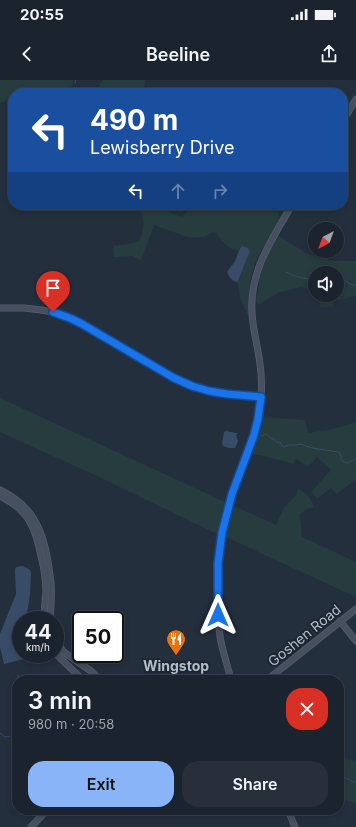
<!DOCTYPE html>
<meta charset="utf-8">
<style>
:root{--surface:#1b232e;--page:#282f3a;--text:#f1f3f6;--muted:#a0a4aa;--line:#39404a;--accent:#8ab4f8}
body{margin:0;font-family:Inter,sans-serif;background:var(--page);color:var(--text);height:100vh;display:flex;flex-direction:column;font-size:15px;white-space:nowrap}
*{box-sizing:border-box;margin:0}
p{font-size:13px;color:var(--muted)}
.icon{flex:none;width:22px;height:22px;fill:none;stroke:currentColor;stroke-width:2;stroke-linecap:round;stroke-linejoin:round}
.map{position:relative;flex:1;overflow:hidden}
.panel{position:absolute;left:12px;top:595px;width:332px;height:140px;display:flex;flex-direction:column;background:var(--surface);border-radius:16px;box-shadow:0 2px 6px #0003,0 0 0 1px var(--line)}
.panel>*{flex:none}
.banner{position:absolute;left:8px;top:8px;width:340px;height:122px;border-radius:16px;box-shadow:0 2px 6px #0003,0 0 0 1px var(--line);background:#1a4fa0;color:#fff;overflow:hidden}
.needle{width:26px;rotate:221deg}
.controls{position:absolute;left:308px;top:142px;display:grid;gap:8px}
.controls a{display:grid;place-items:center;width:36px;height:36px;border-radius:50%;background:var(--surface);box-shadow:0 2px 6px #0003,0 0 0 1px var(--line);font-size:20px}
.speed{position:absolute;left:12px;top:531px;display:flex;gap:8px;font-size:20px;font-weight:700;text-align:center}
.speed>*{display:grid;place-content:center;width:52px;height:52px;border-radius:50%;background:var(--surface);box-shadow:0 2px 6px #0003,0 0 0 1px var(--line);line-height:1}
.speed small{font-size:10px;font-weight:400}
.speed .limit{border:2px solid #111;border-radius:6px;background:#fff;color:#111}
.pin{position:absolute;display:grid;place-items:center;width:34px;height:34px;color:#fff;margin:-41px -17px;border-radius:50% 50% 50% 0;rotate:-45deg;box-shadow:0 0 4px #0007}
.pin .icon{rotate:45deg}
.me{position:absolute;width:44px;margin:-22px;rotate:0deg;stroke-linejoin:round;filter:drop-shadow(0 0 3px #0008)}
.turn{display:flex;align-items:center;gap:14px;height:84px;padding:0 16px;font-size:18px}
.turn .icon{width:52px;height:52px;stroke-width:2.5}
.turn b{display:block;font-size:28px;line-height:34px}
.lanes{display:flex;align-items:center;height:38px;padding:0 16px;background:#0003;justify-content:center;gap:20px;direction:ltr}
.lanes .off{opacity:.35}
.round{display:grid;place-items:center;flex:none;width:42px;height:42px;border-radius:16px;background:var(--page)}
.overview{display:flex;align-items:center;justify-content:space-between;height:68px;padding:0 16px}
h1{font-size:24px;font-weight:600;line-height:30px}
.primary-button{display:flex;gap:8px;margin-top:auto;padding:8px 16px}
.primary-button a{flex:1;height:46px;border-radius:16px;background:var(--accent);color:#111;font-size:16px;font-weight:600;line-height:46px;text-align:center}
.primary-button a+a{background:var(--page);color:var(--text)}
.status{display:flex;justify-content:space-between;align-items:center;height:28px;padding:0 20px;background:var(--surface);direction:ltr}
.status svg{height:11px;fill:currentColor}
header{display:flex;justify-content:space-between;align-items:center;height:52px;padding:0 16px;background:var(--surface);font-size:18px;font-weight:600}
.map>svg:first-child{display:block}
</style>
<div class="status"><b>20:55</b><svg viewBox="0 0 49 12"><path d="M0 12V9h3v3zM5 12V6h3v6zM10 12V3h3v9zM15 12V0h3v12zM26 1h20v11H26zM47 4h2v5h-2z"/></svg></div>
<header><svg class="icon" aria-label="back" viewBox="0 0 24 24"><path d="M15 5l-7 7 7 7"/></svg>Beeline<svg class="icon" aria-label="share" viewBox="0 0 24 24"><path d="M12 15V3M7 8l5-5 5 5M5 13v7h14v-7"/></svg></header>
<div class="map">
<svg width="356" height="747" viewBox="0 0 356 747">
<rect width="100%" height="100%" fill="#242f3e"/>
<!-- green -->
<g fill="#263c3f">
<polygon points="0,0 74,0 71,7 71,13 13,13 13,20 11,19 0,23"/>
<polygon points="103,0 145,0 144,11 142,13 95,13"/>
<path d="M137 125H163L169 132 182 137 193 125H274L278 128 279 139 264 166 255 183 250 203 248 221V235L241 221 237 202 238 201 247 178 250 172 242 166 238 171 228 167 214 152 203 157 190 158 154 145 141 180 132 176 114 177 113 166 134 163 140 160C145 146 145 138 137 125Z"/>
<polygon points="277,155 306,173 334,181 356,181 356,216 333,221 333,226 321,228 317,215 337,215 337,193 315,193 315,211 301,207 280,212 259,224 257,223 256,221 262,184 267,173"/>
<polygon points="0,318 225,422 217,454 95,395 0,352"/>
<polygon points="264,337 305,340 308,353 334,349 356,342 356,399 337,414 331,408 317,419 311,412 331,390 317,377 308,387 296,378 293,384 264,376 252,374 259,356"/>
<path d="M298 409C306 413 311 417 314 427L307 429 300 434 302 457 356 482V517L226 457 232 425 276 445 283 429 296 415Z"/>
<polygon points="339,678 356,681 356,723 339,719"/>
</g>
<!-- water -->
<g fill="#394c67">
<path d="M242 166 248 168 250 172 247 178 238 201 237 202C232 201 229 197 227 192 229 188 233 185 235 181 238 175 238 171 242 166Z"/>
<polygon points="226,351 236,353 238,353 236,355 238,361 235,368 229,368 223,366 222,364 224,352"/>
<polygon points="22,486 29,489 31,492 30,515 26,540 21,540 21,574 40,574 40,575 4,584 0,567 0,554 16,514 15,490 16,487"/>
</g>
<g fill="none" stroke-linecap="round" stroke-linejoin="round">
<!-- stream -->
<g stroke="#394c67" stroke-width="1">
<polyline points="75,3 76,0"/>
<path d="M286 192C290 194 294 196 299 197 304 199 308 198 313 200L314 203H315"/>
<polyline points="337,202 340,202 343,199 350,204 356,205"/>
<polyline points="261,356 266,354 271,358 274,359 276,362 281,363 281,365 284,367 288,365 296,365 300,364 312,368 339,372 341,376 341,380 347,383 352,381 356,377"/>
<polyline points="18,595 18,600"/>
<path d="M0 653 5 657C9 656 14 657 17 660"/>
<polyline points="14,657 17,652"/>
<polyline points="339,692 343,697 348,699 356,703"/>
</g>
<defs>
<g id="secondary">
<polyline points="343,41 356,19"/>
<polyline points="0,228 24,228 41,230 53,232 72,239 94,251 174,298 192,306 209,311 227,314 261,317"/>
<path d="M0 410C32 426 42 447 48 481 49 488 50 496 51 503 52 515 51 528 50 540"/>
<path d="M0 416C28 430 35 446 41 476 44 488 46 500 46 512 45 522 44 531 44 540"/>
<polyline points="340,541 356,561"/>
<polyline points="55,559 62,570 65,573 91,591 100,600"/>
<polyline points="55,572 60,578 83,600"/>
<path d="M231 600C228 586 222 571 220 556 218 544 218 532 218 520 217 484 221 450 231 415 240 386 255 360 260 329 262 315 262 299 260 284 258 267 253 251 252 233 249 192 272 159 292 125"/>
<polyline points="267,600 356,529"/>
<polyline points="288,730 295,747"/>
<polyline points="31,747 47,730"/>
</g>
</defs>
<!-- secondary casing -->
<use href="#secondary" stroke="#565f6c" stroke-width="7"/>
<!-- secondary -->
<use href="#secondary" stroke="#465061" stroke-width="5.5"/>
</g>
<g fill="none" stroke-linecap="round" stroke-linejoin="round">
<defs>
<polyline id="route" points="53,232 72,239 82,244 174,298 192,306 209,311 227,314 261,317 258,339 254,355 232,414 222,453 218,483 218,535"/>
</defs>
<!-- route casing -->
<use href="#route" stroke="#114b97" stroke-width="10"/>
<!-- route -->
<use href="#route" stroke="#1a73e8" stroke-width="7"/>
</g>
<!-- icons -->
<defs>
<symbol id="restaurant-pin" viewBox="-11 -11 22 30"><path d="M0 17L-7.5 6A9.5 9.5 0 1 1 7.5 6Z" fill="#e8710a" stroke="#1d2633"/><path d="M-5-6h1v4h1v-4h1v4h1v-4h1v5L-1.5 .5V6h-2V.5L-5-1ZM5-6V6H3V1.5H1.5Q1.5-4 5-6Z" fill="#fff"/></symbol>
</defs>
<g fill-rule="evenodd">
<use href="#restaurant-pin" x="165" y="548" width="22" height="30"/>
</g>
<g text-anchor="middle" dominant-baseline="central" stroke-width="4" stroke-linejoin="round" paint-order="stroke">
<!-- street labels -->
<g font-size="14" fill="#b4bcc9" stroke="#1d2633">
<text transform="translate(304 555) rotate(-39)">Goshen Road</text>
</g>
<!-- poi labels -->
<g font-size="14" font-weight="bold" fill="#b4bcc9" stroke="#1d2633">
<text x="176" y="585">Wingstop</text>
</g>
</g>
</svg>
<div class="controls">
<a><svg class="needle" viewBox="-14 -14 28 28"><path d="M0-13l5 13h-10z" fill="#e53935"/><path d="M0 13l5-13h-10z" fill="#a0a4aa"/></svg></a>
<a><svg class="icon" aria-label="sound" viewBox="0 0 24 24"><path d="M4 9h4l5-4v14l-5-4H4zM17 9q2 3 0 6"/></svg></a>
</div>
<div class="speed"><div>44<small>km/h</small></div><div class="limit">50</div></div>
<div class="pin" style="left:53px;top:232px;background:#d93025"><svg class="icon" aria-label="arrive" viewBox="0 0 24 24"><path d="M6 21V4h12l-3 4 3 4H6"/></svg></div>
<svg class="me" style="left:218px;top:535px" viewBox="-20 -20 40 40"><path d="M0-17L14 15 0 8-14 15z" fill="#1a73e8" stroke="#fff" stroke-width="4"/></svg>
<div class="banner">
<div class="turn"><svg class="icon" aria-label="left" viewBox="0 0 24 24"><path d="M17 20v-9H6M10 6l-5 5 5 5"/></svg><div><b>490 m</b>Lewisberry Drive</div></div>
<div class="lanes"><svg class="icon" aria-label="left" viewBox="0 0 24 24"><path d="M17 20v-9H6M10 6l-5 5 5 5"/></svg><svg class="icon off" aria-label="ahead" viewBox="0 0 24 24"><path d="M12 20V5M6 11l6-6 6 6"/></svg><svg class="icon off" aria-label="right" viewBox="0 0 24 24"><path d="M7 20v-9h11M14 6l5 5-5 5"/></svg></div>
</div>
<section class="panel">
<div class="overview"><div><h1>3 min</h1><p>980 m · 20:58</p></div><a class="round" style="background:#d93025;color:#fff"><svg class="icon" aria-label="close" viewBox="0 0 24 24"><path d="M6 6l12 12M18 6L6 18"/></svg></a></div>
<div class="primary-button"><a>Exit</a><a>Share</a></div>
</section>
</div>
